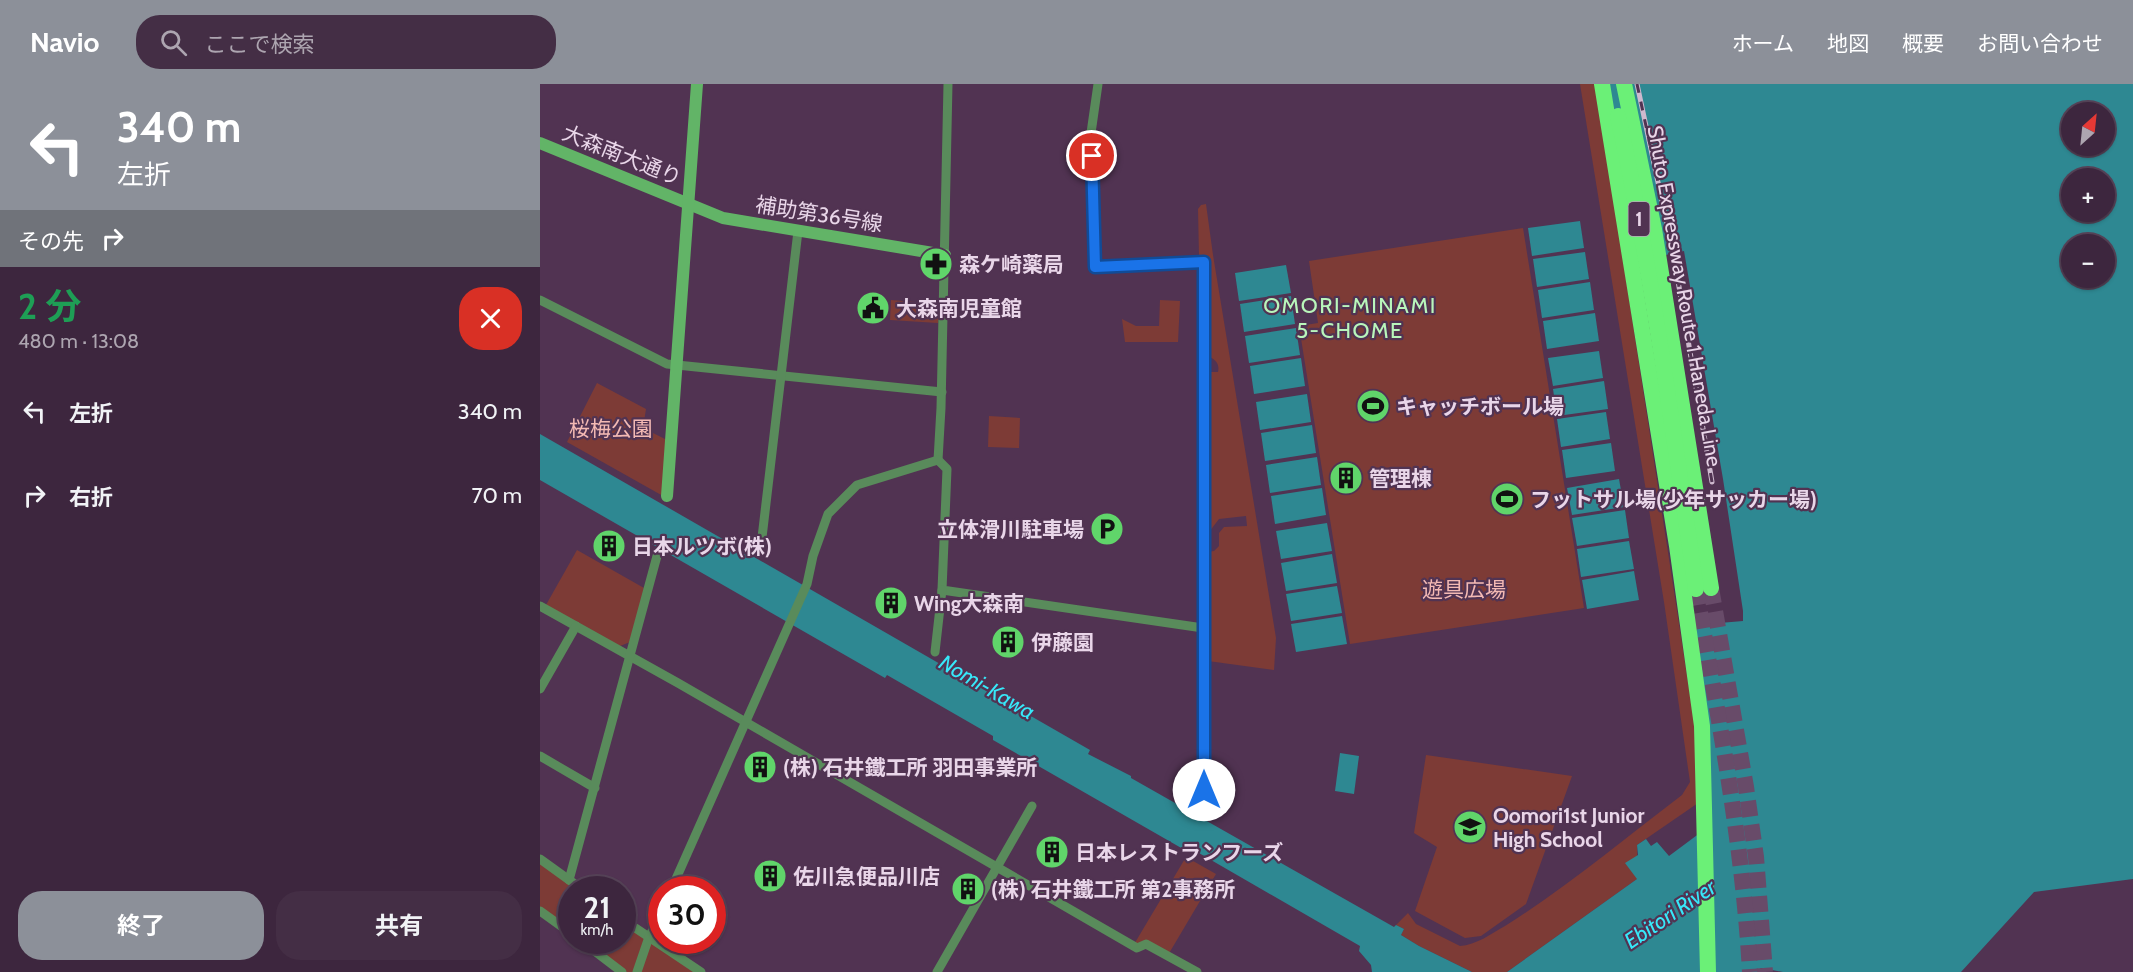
<!DOCTYPE html>
<html lang="ja">
<meta charset="utf-8">
<style>
:root{--surface:#3d263e;--page:#442e45;--text:#f1f3f6;--muted:#ada5b0;--line:#564358;--accent:#8c9099}
body{margin:0;font-family:Cabin,"Noto Sans JP",sans-serif;background:var(--page);color:var(--text);height:100vh;display:flex;flex-direction:column;font-size:22px;white-space:nowrap}
*{box-sizing:border-box;margin:0}
p{font-size:20px;color:var(--muted)}
.icon{flex:none;width:33px;height:33px;fill:none;stroke:currentColor;stroke-width:2;stroke-linecap:round;stroke-linejoin:round}
.map{position:relative;flex:1;overflow:hidden}
.details{display:flex;flex-direction:column;background:var(--surface);width:540px}
.details>*{flex:none}
.top-card{background:#8c9099;color:#fff;overflow:hidden}
.needle{width:39px;rotate:27deg}
.buttons{position:absolute;left:1521px;top:18px;display:grid;gap:12px}
.buttons a{display:grid;place-items:center;width:54px;height:54px;border-radius:50%;background:var(--surface);box-shadow:0 2px 4px #0004,0 0 0 2px var(--line);font-size:30px}
.speed{position:absolute;left:18px;top:792px;display:flex;gap:12px;font-size:30px;font-weight:700;text-align:center}
.speed>*{display:grid;place-content:center;width:78px;height:78px;border-radius:50%;background:var(--surface);box-shadow:0 2px 4px #0004,0 0 0 2px var(--line);line-height:1}
.speed small{font-size:15px;font-weight:400}
.speed .limit{border:9px solid #d22;background:#fff;color:#111}
.pin{position:absolute;display:grid;place-items:center;width:51px;height:51px;color:#fff;margin:-26px;border:3px solid #fff;border-radius:50%;box-shadow:0 2px 6px #0007}
.me{position:absolute;width:66px;margin:-33px;rotate:0deg;stroke-linejoin:round;filter:drop-shadow(0 0 4px #0008)}
.turn{display:flex;align-items:center;gap:21px;height:126px;padding:0 18px;font-size:27px}
.turn .icon{width:78px;height:78px;stroke-width:2.5}
.turn b{display:block;font-size:42px;line-height:51px}
.then{display:flex;align-items:center;height:57px;padding:0 18px;background:#0003;gap:12px;font-size:22px}
.round{display:grid;place-items:center;flex:none;width:63px;height:63px;border-radius:24px;background:var(--page)}
.head{display:flex;align-items:center;justify-content:space-between;height:102px;padding:0 18px}
h1{font-size:36px;font-weight:700;line-height:45px;color:#1e9e55}
.button{display:flex;gap:12px;margin-top:auto;padding:12px 18px}
.button a{flex:1;height:69px;border-radius:24px;background:var(--accent);color:#fff;font-size:24px;font-weight:700;line-height:69px;text-align:center}
.button a+a{background:var(--page);color:var(--text)}
ul{padding:0;list-style:none}
li{display:flex;align-items:center;gap:18px;height:84px;padding:0 18px}
li div{flex:1}
li b{display:block;font-size:22px}
li em{font-style:normal}
header{display:flex;align-items:center;gap:36px;box-sizing:border-box;height:84px;padding:0 30px;background:var(--accent);color:#fff}
header strong{font-size:28px}
nav{display:flex;gap:33px;margin-inline-start:auto;font-size:21px}
.search{width:420px;height:54px;background:var(--page);display:flex;align-items:center;gap:15px;box-sizing:border-box;padding:0 21px;border-radius:24px;color:var(--muted);font-size:22px}
main{display:flex;flex:1;min-height:0}
.map>svg:first-child{display:block}
</style>
<header>
<strong>Navio</strong>
<div class="search"><svg class="icon" aria-label="search" viewBox="0 0 24 24"><circle cx="10" cy="10" r="6"/><path d="M15 15l6 6"/></svg>ここで検索</div>
<nav><a>ホーム</a><a>地図</a><a>概要</a><a>お問い合わせ</a></nav>
</header>
<main>
<section class="details">
<div class="top-card">
<div class="turn"><svg class="icon" aria-label="left" viewBox="0 0 24 24"><path d="M17 20v-9H6M10 6l-5 5 5 5"/></svg><div><b>340 m</b>左折</div></div>
<div class="then">その先<svg class="icon" aria-label="right" viewBox="0 0 24 24"><path d="M7 20v-9h11M14 6l5 5-5 5"/></svg></div>
</div>
<div class="head"><div><h1>2 分</h1><p>480 m · 13:08</p></div><a class="round" style="background:#d93025;color:#fff"><svg class="icon" aria-label="close" viewBox="0 0 24 24"><path d="M6 6l12 12M18 6L6 18"/></svg></a></div>
<ul>
<li><svg class="icon" aria-label="left" viewBox="0 0 24 24"><path d="M17 20v-9H6M10 6l-5 5 5 5"/></svg><div><b>左折</b></div><em>340 m</em></li>
<li><svg class="icon" aria-label="right" viewBox="0 0 24 24"><path d="M7 20v-9h11M14 6l5 5-5 5"/></svg><div><b>右折</b></div><em>70 m</em></li>
</ul>
<div class="button"><a>終了</a><a>共有</a></div>
</section>
<div class="map">
<svg width="1593" height="888" viewBox="0 0 1593 888">
<rect width="100%" height="100%" fill="#513352"/>
<!-- green -->
<g fill="#7d3b36">
<path d="M1040 0H1056L1163 696 1161 717 1097 761V795L967 888H932L879 862 861 851 864 845 856 841 868 829 876 840 920 862C936 861 951 850 965 842 1027 803 1084 755 1142 711L1150 698 1124 518Z"/>
<path d="M666 120 673 171 736 554 734 586 668 577V468L674 467 679 462V449L684 443 707 442 706 432 679 435 669 448 667 288H678C680 279 675 275 667 272L666 172H659L658 125 661 121Z"/>
<polygon points="983,144 1044,524 810,560 759,242 778,239 769,177"/>
<polygon points="351,216 399,220 398,239 350,236"/>
<polygon points="620,216 640,217 638,258 585,258 582,235 596,242 619,242"/>
<polygon points="57,299 106,325 103,344 127,356 123,412 27,358"/>
<polygon points="449,332 480,334 479,364 448,363"/>
<polygon points="37,466 104,504 90,558 80,562 6,521"/>
<polygon points="886,671 1032,692 986,820 941,852 925,854 875,827 897,763 874,749"/>
<polygon points="646,773 676,790 628,871 607,860 593,862"/>
<polygon points="0,779 36,805 32,806 31,848 0,823"/>
<polygon points="83,838 155,888 87,888 43,857 82,856"/>
</g>
<!-- water -->
<g fill="#2e8892" fill-rule="evenodd">
<path d="M1056 0H1593V795L1494 808 1421 888H1243L1221 884 1217 888H967L1097 795 1085 779 1098 771 1097 761 1106 755 1111 762 1117 758 1129 772 1172 740 1156 541 1203 537V527L1183 395 1144 167 1084 180ZM1532 28H1564V62H1532ZM1532 94H1564V128H1532ZM1532 160H1564V194H1532Z"/>
<polygon points="1040,137 1044,164 992,172 988,144"/>
<polygon points="1045,168 1049,195 997,203 993,175"/>
<polygon points="746,181 751,209 699,217 695,189"/>
<polygon points="1050,198 1054,226 1002,234 998,206"/>
<polygon points="751,212 755,240 704,248 700,220"/>
<polygon points="1055,229 1059,257 1007,265 1003,237"/>
<polygon points="756,244 760,271 709,279 705,252"/>
<polygon points="1059,267 1063,294 1013,302 1008,274"/>
<polygon points="761,274 765,302 714,310 710,282"/>
<polygon points="1064,297 1068,325 1017,332 1013,305"/>
<polygon points="767,310 771,338 720,346 716,318"/>
<polygon points="1066,328 1070,355 1021,363 1017,335"/>
<polygon points="772,341 776,369 725,377 721,349"/>
<polygon points="0,350 550,666 548,670 591,692 591,694 854,843 856,841 864,845 861,851 879,862 932,888 832,888 831,881 819,867 820,862 652,765 650,769 453,656 453,652 347,591 345,594 0,396"/>
<polygon points="1071,359 1075,387 1026,394 1022,366"/>
<polygon points="777,373 781,401 730,409 726,381"/>
<polygon points="1079,395 1084,423 1032,431 1027,404"/>
<polygon points="782,404 786,431 735,440 731,412"/>
<polygon points="1085,426 1089,454 1037,462 1032,434"/>
<polygon points="787,439 792,467 741,475 736,447"/>
<polygon points="1089,457 1094,485 1041,493 1037,465"/>
<polygon points="792,470 797,499 746,507 741,479"/>
<polygon points="1094,487 1099,516 1047,525 1042,496"/>
<polygon points="797,502 802,529 751,537 746,510"/>
<polygon points="802,532 807,560 756,568 751,540"/>
<polygon points="800,669 819,672 814,710 795,707"/>
</g>
<g fill="none" stroke-linecap="round" stroke-linejoin="round">
<!-- highway-tunnel -->
<g stroke="#684b69" stroke-width="16" stroke-dasharray="16 8" stroke-linecap="butt">
<polyline points="1171,504 1206,703 1216,773 1225,888"/>
<path d="M1156 505C1178 632 1203 759 1210 888"/>
</g>
<!-- street -->
<g stroke="#598b5b" stroke-width="9">
<polyline points="558,0 551,49 555,183 664,178 665,463 663,544 664,721"/>
<polyline points="0,216 127,280 402,308"/>
<polyline points="398,376 407,385 402,506 663,544"/>
<polyline points="398,376 401,324 408,0"/>
<polyline points="221,462 258,147"/>
<polyline points="0,522 138,599 597,864 606,860 657,888"/>
<polyline points="395,568 402,506"/>
<polyline points="0,605 36,542"/>
<polyline points="0,672 55,704"/>
<polyline points="0,775 43,806"/>
<polyline points="29,796 117,472"/>
<polyline points="131,806 267,500 273,472 288,430 317,401 398,376"/>
<polyline points="0,827 32,850"/>
<polyline points="82,835 161,888"/>
<polyline points="40,856 82,888"/>
<polyline points="97,888 109,853 122,828"/>
<polyline points="397,888 492,722"/>
</g>
<!-- secondary -->
<g stroke="#62b467" stroke-width="12">
<polyline points="0,59 183,134 405,171"/>
<polyline points="127,412 157,0"/>
</g>
<!-- highway -->
<g stroke="#6bf077" stroke-width="16">
<polyline points="1062,0 1137,462 1162,642 1168,888"/>
<polyline points="1084,0 1114,145 1171,504"/>
<path d="M1078 32C1112 188 1133 347 1156 505"/>
</g>
<defs>
<polyline id="rail" points="1097,0 1134,173 1172,398"/>
</defs>
<!-- rail casing -->
<use href="#rail" stroke="#ceb9ce" stroke-width="5"/>
<!-- rail -->
<use href="#rail" stroke="#513352" stroke-width="3" stroke-dasharray="9" stroke-linecap="butt"/>
</g>
<g fill="none" stroke-linecap="round" stroke-linejoin="round">
<defs>
<polyline id="route" points="552,72 555,183 664,178 664,706"/>
</defs>
<!-- route casing -->
<use href="#route" stroke="#114b97" stroke-width="15"/>
<!-- route -->
<use href="#route" stroke="#1a73e8" stroke-width="10"/>
</g>
<!-- icons -->
<defs>
<symbol id="pharmacy-disc" viewBox="-11 -11 22 22"><circle r="9.5" fill="#60d56a" stroke="#513352"/><path d="M-2-6h4v4h4v4h-4v4h-4v-4h-4v-4h4Z" fill="#111"/></symbol>
<symbol id="civic-disc" viewBox="-11 -11 22 22"><circle r="9.5" fill="#60d56a" stroke="#513352"/><path d="M-.6-6.5H3V-4.5H.6V-3L4-1V1h2V6H-6V1h2V-1L-.6-3ZM-1.2 2.5V6h2.4V2.5Z" fill="#111"/></symbol>
<symbol id="stadium-disc" viewBox="-11 -11 22 22"><circle r="9.5" fill="#60d56a" stroke="#513352"/><path d="M0-5a6.5 5 0 1 0 0 10a6.5 5 0 1 0 0-10ZM-3.5-1.8h7v3.6h-7Z" fill="#111"/></symbol>
<symbol id="building-disc" viewBox="-11 -11 22 22"><circle r="9.5" fill="#60d56a" stroke="#513352"/><path d="M-4-6H4V6H1V3H-1V6H-4ZM-2.5-4.3h1.7v1.8h-1.7ZM.8-4.3h1.7v1.8H.8ZM-2.5-1h1.7V.8h-1.7ZM.8-1h1.7V.8H.8Z" fill="#111"/></symbol>
<symbol id="parking-disc" viewBox="-11 -11 22 22"><circle r="9.5" fill="#60d56a" stroke="#513352"/><path d="M-3.5-5.5H1a3.5 3.5 0 0 1 0 7H-1V5.5H-3.5ZM-1-3.4V-.6H.8a1.4 1.4 0 0 0 0-2.8Z" fill="#111"/></symbol>
<symbol id="school-disc" viewBox="-11 -11 22 22"><circle r="9.5" fill="#60d56a" stroke="#513352"/><path d="M0-5L7-2L0 1L-7-2ZM-4 1L0 2.5L4 1V4Q0 6-4 4Z" fill="#111"/></symbol>
</defs>
<g fill-rule="evenodd">
<use href="#pharmacy-disc" x="377" y="161" width="38" height="38"/>
<use href="#civic-disc" x="314" y="205" width="38" height="38"/>
<use href="#stadium-disc" x="814" y="303" width="38" height="38"/>
<use href="#building-disc" x="787" y="375" width="38" height="38"/>
<use href="#stadium-disc" x="948" y="396" width="38" height="38"/>
<use href="#parking-disc" x="548" y="426" width="38" height="38"/>
<use href="#building-disc" x="50" y="443" width="38" height="38"/>
<use href="#building-disc" x="332" y="500" width="38" height="38"/>
<use href="#building-disc" x="449" y="539" width="38" height="38"/>
<use href="#building-disc" x="201" y="664" width="38" height="38"/>
<use href="#school-disc" x="911" y="724" width="38" height="38"/>
<use href="#building-disc" x="493" y="749" width="38" height="38"/>
<use href="#building-disc" x="211" y="773" width="38" height="38"/>
<use href="#building-disc" x="409" y="786" width="38" height="38"/>
</g>
<g text-anchor="middle" dominant-baseline="central" stroke-width="4.5" stroke-linejoin="round" paint-order="stroke">
<!-- shield labels -->
<rect fill="#513352" stroke="#bba5bc" stroke-width="1.5" x="1088.5" y="118" width="21" height="34" rx="4.5"/>
<g font-size="20" font-weight="bold" fill="#e9d6e9">
<text x="1099" y="135">1</text>
</g>
<!-- street labels -->
<g font-size="21" fill="#e9d6e9" stroke="#513352">
<text transform="translate(82 71) rotate(22)">大森南大通り</text>
<text transform="translate(279 130) rotate(9)">補助第36号線</text>
<text transform="translate(1145 212) rotate(80)">Shuto Expressway Route 1 Haneda Line</text>
</g>
<!-- poi labels -->
<g font-size="21" font-weight="bold" fill="#e9d6e9" stroke="#513352" text-anchor="start">
<text x="419" y="180">森ケ崎薬局</text>
<text x="356" y="224">大森南児童館</text>
<text x="856" y="322">キャッチボール場</text>
<text x="829" y="394">管理棟</text>
<text x="990" y="415">フットサル場(少年サッカー場)</text>
<text x="544" y="445" text-anchor="end">立体滑川駐車場</text>
<text x="92" y="462">日本ルツボ(株)</text>
<text x="374" y="519">Wing大森南</text>
<text x="491" y="558">伊藤園</text>
<text x="243" y="683">(株) 石井鐵工所 羽田事業所</text>
<text x="953" y="731">Oomori1st Junior<tspan x="953" dy="24">High School</tspan></text>
<text x="535" y="768">日本レストランフーズ</text>
<text x="253" y="792">佐川急便品川店</text>
<text x="451" y="805">(株) 石井鐵工所 第2事務所</text>
</g>
<!-- park labels -->
<g font-size="21" fill="#f4bab4" stroke="#513352">
<text x="71" y="344">桜梅公園</text>
<text x="924" y="505">遊具広場</text>
</g>
<!-- neighbourhood labels -->
<g font-size="22" letter-spacing="1.5" fill="#b9f6bb" stroke="#513352">
<text x="810" y="221">OMORI-MINAMI<tspan x="810" dy="25">5-CHOME</tspan></text>
</g>
<!-- water labels -->
<g font-size="22" font-style="italic" fill="#37e8f9" stroke="#513352">
<text transform="translate(447 603) rotate(30)">Nomi-Kawa</text>
<text transform="translate(1130 830) rotate(-34)">Ebitori River</text>
</g>
</g>
</svg>
<div class="buttons">
<a><svg class="needle" viewBox="-14 -14 28 28"><path d="M0-13l5 13h-10z" fill="#e53935"/><path d="M0 13l5-13h-10z" fill="#ada5b0"/></svg></a>
<a>+</a>
<a>−</a>
</div>
<div class="speed"><div>21<small>km/h</small></div><div class="limit">30</div></div>
<div class="pin" style="left:552px;top:72px;background:#d93025"><svg class="icon" aria-label="arrive" viewBox="0 0 24 24"><path d="M6 21V4h12l-3 4 3 4H6"/></svg></div>
<svg class="me" style="left:664px;top:706px" viewBox="-20 -20 40 40"><circle r="19" fill="#fff"/><path d="M0-13L10 11 0 6-10 11z" fill="#1a73e8"/></svg>
</div>
</main>
